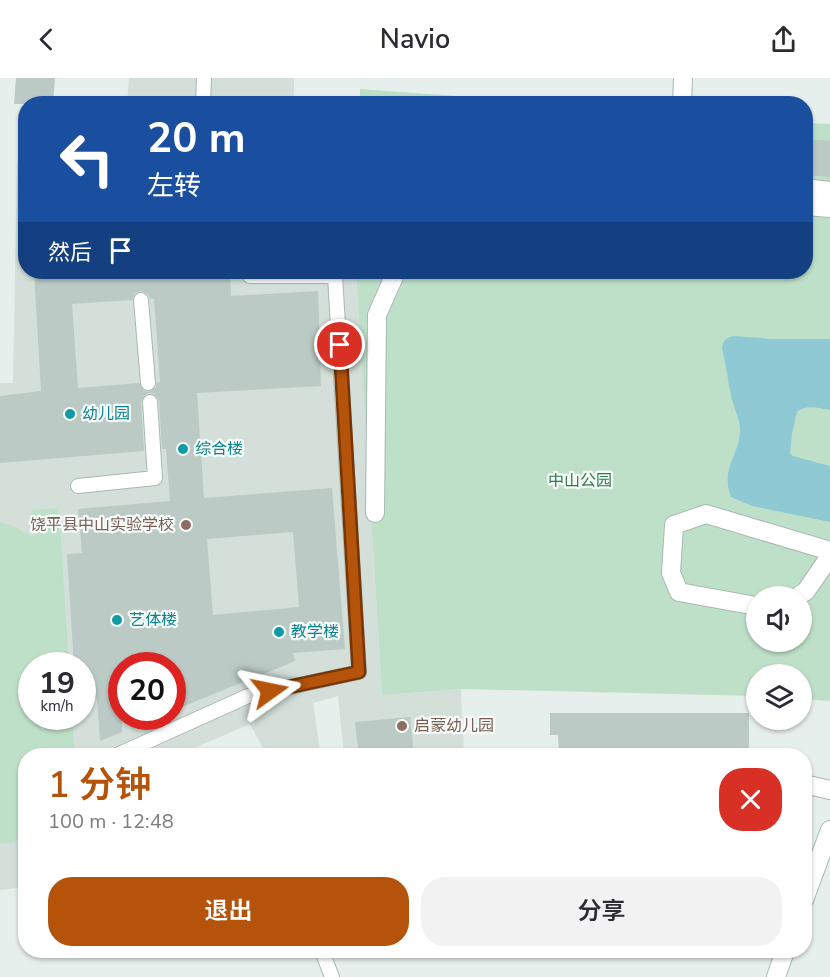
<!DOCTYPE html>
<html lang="zh">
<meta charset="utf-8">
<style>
:root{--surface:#fff;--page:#f2f2f3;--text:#2b2b33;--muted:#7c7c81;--accent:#b45309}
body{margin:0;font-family:"Nunito Sans","Noto Sans SC",sans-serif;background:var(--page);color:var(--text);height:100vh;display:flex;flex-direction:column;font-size:22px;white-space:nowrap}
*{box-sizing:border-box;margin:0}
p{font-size:20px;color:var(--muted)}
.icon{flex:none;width:33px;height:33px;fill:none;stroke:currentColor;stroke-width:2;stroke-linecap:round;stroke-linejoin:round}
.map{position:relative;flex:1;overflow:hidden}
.side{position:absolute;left:18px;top:670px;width:794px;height:210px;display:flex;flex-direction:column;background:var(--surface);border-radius:24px;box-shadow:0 2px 4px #0004}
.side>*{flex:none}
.top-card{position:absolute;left:18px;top:18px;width:795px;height:183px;border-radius:24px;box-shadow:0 2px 4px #0004;background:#1a4fa0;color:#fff;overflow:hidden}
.tools{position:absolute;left:746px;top:508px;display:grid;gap:12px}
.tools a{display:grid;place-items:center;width:66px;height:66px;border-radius:50%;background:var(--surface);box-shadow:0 2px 4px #0004;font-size:30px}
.speed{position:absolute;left:18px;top:574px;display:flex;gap:12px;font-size:30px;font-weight:700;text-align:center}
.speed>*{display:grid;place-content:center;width:78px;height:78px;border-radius:50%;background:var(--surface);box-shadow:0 2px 4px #0004;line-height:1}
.speed small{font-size:15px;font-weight:400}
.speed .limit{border:9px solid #d22;background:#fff;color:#111}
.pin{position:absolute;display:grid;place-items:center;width:51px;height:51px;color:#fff;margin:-26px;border:3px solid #fff;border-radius:50%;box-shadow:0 2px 6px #0007}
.me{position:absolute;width:66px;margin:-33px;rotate:78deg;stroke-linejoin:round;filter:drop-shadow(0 0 4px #0008)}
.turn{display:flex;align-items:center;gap:21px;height:126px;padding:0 30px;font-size:27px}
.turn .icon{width:78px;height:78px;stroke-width:2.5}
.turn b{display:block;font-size:42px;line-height:51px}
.then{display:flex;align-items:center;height:57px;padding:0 30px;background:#0003;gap:12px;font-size:22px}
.round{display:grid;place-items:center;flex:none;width:63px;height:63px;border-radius:24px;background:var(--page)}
.overview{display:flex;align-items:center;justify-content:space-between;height:102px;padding:0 30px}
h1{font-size:36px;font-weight:600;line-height:45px;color:var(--accent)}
.action{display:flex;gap:12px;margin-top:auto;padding:12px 30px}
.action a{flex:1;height:69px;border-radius:24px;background:var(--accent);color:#fff;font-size:24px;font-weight:600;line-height:69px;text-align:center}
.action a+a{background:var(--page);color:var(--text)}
header{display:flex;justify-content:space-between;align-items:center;height:78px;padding:0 30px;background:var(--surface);font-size:27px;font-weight:600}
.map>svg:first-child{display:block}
</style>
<header><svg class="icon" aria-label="back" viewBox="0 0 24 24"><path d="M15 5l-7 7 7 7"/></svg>Navio<svg class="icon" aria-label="share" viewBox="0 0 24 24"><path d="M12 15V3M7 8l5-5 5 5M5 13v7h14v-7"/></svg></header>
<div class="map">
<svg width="830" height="899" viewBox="0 0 830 899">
<rect width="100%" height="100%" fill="#e6efeb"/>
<!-- built -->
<g fill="#d4dfda" fill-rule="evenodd">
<polygon points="129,0 294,0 294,25 127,26"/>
<path d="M17 86 25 87 26 194H356L382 617 461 611 464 678H344L338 618 313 625 320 673 310 678H267L250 646 176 678H26L25 809 0 812V305H13ZM32 588H82V639H32ZM122 588H172V639H122Z"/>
</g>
<!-- green -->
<g fill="#bfe0c8" fill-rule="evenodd">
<polygon points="360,11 550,25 360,25"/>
<path d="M806 45 830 46V623L801 621V597H756V618L462 611 382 617 356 194H806ZM756 519H801V564H756Z"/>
<polygon points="59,430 69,588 32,588 32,639 72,639 75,678 26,678 25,760 14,764 0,766 0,444 13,448 33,459 31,432"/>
</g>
<!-- water -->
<path fill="#8ec9d4" d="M734 258 772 261H830V332C819 330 806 326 797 334L792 356 790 375 793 378 830 388V444L752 428 731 419C720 390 740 377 740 352 740 342 736 335 733 325 728 308 727 289 722 271 723 262 726 260 734 258Z"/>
<!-- building -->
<g fill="#bbcac4" fill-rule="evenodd">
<polygon points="16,0 55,0 53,26 14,26"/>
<polygon points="806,61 830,63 830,99 806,97"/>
<path d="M34 194H230L231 218 318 213 321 308 197 315 204 420 332 410 345 571 293 575 295 583 172 633V588H122V654L100 663 97 621 82 622V588H74L67 476 82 475 78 431 170 423 166 371H162L159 323 154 316 149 315 145 317 141 324 144 373 0 385V318L41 313ZM141 213 148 216 150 221H154L160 304H157L156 309 149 314 144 313 139 305 78 310 72 226 132 222 135 215ZM293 454 299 529 213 537 207 461Z"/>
<polygon points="550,635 749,635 749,678 559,678 558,657 550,657"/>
<polygon points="410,639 414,678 359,678 355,644"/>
</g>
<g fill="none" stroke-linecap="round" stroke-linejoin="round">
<defs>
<g id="service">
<polyline points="203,26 204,0"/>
<polyline points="141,222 148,305"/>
<polyline points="78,408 155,400 150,324"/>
<polyline points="115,678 248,618 359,594 335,198 250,198 250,194"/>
<polyline points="322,873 332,899"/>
</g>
<g id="minor">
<polyline points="682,26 683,0"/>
<polyline points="806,110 830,113"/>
<polyline points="806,128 830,130"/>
<polyline points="375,435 377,237 396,194"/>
<polyline points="797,519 806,513 830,478"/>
<polyline points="756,528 679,514 671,495 674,447 706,436 830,473"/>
<polyline points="804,706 830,712"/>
</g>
<g id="secondary">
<polyline points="804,822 830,752"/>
<polyline points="776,899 785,873"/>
</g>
</defs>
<!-- service casing -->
<use href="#service" stroke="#a8b8b2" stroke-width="16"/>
<!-- minor casing -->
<use href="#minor" stroke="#a8b8b2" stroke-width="20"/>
<!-- secondary casing -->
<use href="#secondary" stroke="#a4bbb3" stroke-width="20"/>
<!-- service -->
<use href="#service" stroke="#fff" stroke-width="14"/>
<!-- minor -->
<use href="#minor" stroke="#fff" stroke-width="18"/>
<!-- secondary -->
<use href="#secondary" stroke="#fff" stroke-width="18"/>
</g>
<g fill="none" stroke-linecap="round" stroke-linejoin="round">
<defs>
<polyline id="route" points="270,613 359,594 340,267"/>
</defs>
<!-- route casing -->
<use href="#route" stroke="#753606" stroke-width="15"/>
<!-- route -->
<use href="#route" stroke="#b45309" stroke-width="10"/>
</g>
<!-- markers -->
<g fill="#0f9aa8" stroke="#f7fbf9" stroke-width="2">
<circle cx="70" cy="336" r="6"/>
<circle cx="183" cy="371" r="6"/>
<circle cx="117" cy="542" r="6"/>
<circle cx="279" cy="554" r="6"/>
</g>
<g fill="#8d6e63" stroke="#f7fbf9" stroke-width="2">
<circle cx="186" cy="447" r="6"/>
<circle cx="402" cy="648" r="6"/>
</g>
<g text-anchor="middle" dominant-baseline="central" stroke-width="4.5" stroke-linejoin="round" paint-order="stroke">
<!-- culture labels -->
<g font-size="16" fill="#0d838f" stroke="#f7fbf9" text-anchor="start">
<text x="82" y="336">幼儿园</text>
<text x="195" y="371">综合楼</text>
<text x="129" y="542">艺体楼</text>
<text x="291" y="554">教学楼</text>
</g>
<!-- park labels -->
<g font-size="16" fill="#2d7a4b" stroke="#f7fbf9">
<text x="580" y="403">中山公园</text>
</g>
<!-- education labels -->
<g font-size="16" fill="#785e54" stroke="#f7fbf9" text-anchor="end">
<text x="174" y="447">饶平县中山实验学校</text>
<text x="414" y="648" text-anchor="start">启蒙幼儿园</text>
</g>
</g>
</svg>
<div class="tools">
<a><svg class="icon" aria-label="sound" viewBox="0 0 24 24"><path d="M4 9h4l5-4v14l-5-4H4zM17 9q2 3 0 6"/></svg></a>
<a><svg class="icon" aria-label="layers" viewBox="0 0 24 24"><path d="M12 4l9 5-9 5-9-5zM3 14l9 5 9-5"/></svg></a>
</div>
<div class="speed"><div>19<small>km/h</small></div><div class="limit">20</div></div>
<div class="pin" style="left:340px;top:267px;background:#d93025"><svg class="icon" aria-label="arrive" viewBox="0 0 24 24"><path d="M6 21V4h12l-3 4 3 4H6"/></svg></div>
<svg class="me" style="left:270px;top:613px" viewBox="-20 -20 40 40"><path d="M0-17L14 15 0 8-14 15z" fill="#b45309" stroke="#fff" stroke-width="4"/></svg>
<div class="top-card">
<div class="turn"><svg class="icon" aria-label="left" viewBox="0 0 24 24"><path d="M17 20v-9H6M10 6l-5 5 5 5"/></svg><div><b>20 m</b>左转</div></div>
<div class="then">然后<svg class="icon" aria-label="arrive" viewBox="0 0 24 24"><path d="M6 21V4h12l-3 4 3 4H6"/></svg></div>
</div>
<section class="side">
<div class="overview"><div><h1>1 分钟</h1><p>100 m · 12:48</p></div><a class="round" style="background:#d93025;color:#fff"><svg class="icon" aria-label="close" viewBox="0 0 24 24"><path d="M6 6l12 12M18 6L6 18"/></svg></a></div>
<div class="action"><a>退出</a><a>分享</a></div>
</section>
</div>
